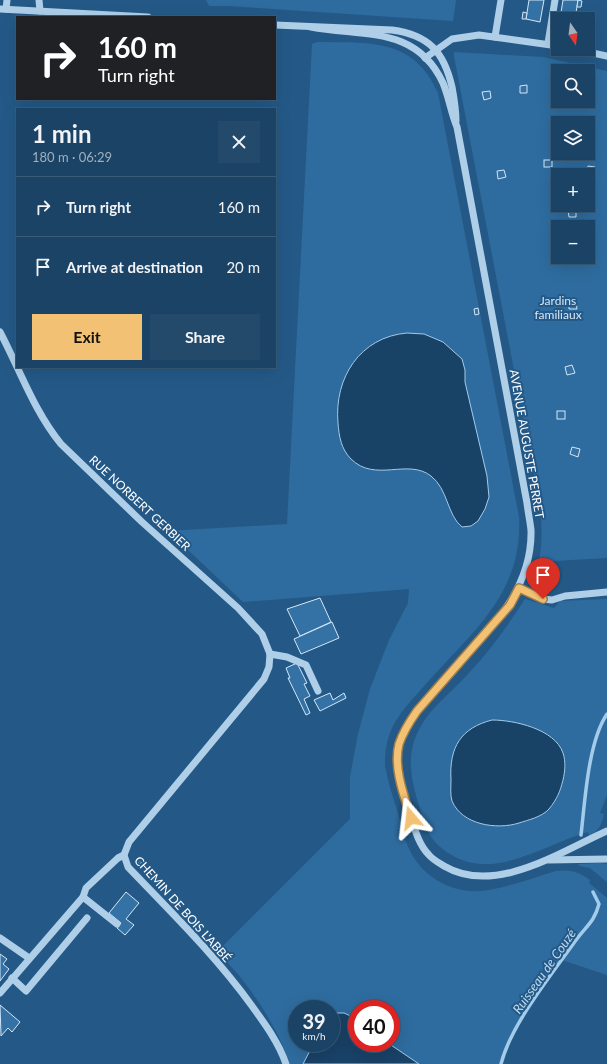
<!DOCTYPE html>
<meta charset="utf-8">
<style>
:root{--surface:#1b4365;--page:#244a6b;--text:#f1f3f6;--muted:#a0b0bf;--line:#395c79;--accent:#f3c173}
body{margin:0;font-family:Lato,sans-serif;background:var(--page);color:var(--text);height:100vh;display:flex;flex-direction:column;font-size:15px;white-space:nowrap}
*{box-sizing:border-box;margin:0}
p{font-size:13px;color:var(--muted)}
.icon{flex:none;width:22px;height:22px;fill:none;stroke:currentColor;stroke-width:2;stroke-linecap:round;stroke-linejoin:round}
.map{position:relative;flex:1;overflow:hidden}
.side{position:absolute;left:16px;top:108px;width:260px;height:260px;display:flex;flex-direction:column;background:var(--surface);border-radius:0px;box-shadow:0 4px 16px #0002,0 0 0 1px var(--line)}
.side>*{flex:none}
.banner{position:absolute;left:16px;top:16px;width:260px;height:84px;border-radius:0px;box-shadow:0 4px 16px #0002,0 0 0 1px var(--line);background:#202124;color:#fff;overflow:hidden}
.needle{width:26px;rotate:166deg}
.tools{position:absolute;left:551px;top:12px;display:grid;gap:8px}
.tools a{display:grid;place-items:center;width:44px;height:44px;border-radius:0px;background:var(--surface);box-shadow:0 4px 16px #0002,0 0 0 1px var(--line);font-size:20px}
.speed{position:absolute;left:288px;top:1000px;display:flex;gap:8px;font-size:20px;font-weight:700;text-align:center}
.speed>*{display:grid;place-content:center;width:52px;height:52px;border-radius:50%;background:var(--surface);box-shadow:0 4px 16px #0002,0 0 0 1px var(--line);line-height:1}
.speed small{font-size:10px;font-weight:400}
.speed .limit{border:6px solid #d22;background:#fff;color:#111}
.pin{position:absolute;display:grid;place-items:center;width:34px;height:34px;color:#fff;margin:-41px -17px;border-radius:50% 50% 50% 0;rotate:-45deg;box-shadow:0 0 4px #0007}
.pin .icon{rotate:45deg}
.me{position:absolute;width:44px;margin:-22px;rotate:343deg;stroke-linejoin:round;filter:drop-shadow(0 0 3px #0008)}
.turn{display:flex;align-items:center;gap:14px;height:84px;padding:0 16px;font-size:18px}
.turn .icon{width:52px;height:52px;stroke-width:2.5}
.turn b{display:block;font-size:28px;line-height:34px}
.round{display:grid;place-items:center;flex:none;width:42px;height:42px;border-radius:0px;background:var(--page)}
.head{display:flex;align-items:center;justify-content:space-between;height:68px;padding:0 16px}
h1{font-size:24px;font-weight:700;line-height:30px}
.cta{display:flex;gap:8px;margin-top:auto;padding:8px 16px}
.cta a{flex:1;height:46px;border-radius:0px;background:var(--accent);color:#111;font-size:16px;font-weight:700;line-height:46px;text-align:center}
.cta a+a{background:var(--page);color:var(--text)}
ul{padding:0;list-style:none}
li{display:flex;align-items:center;gap:12px;height:60px;padding:0 16px;border-top:1px solid var(--line)}
li div{flex:1}
li b{display:block;font-size:15px}
li em{font-style:normal}
.map>svg:first-child{display:block}
</style>
<div class="map">
<svg width="607" height="1064" viewBox="0 0 607 1064">
<rect width="100%" height="100%" fill="#245987"/>
<!-- green -->
<g fill="#2e6c9f" fill-rule="evenodd">
<polygon points="206,0 456,0 453,21 228,6 209,6"/>
<path d="M317 42C369 43 413 37 438 93L519 517C523 594 472 632 425 685 401 712 384 728 385 766 388 782 393 798 398 813 402 826 404 839 410 851 423 877 451 893 480 891 505 889 532 878 556 871 569 869 580 872 590 880L589 883 607 898V975L562 960 509 1040 501 1064H290C280 1035 264 1008 245 983 237 971 225 963 220 949L350 819V777L358 734 370 689 389 640 408 603 409 589 243 602 168 531 287 524 312 44ZM297 1009H331V1043H297ZM357 1009H391V1043H357Z"/>
<path d="M454 52 543 57 607 71V558L553 561 546 598 540 594 533 585C542 555 543 537 540 506L454 56ZM558 71H588V101H558ZM558 123H588V153H558ZM558 175H588V205H558ZM558 227H588V257H558Z"/>
<path d="M525 599 554 608 560 601 607 599V795L600 813 604 814C602 824 599 831 589 836L588 832C545 844 494 882 450 854 441 849 432 840 427 830 423 822 421 811 418 802 410 775 406 751 421 726 432 706 453 691 468 674 490 651 508 625 525 599ZM492 720C517 720 560 731 565 760 567 772 561 787 557 799Z"/>
<polygon points="600,863 607,864 607,882 590,868 580,866 578,864"/>
</g>
<!-- water -->
<g fill="#194267" stroke="#a3cbea">
<path d="M407 333 424 334 443 342 462 359 465 370V382L487 476 489 497 485 509 478 521 471 526 462 527C447 515 448 489 431 476 408 458 375 483 351 459 341 449 339 436 338 423 334 378 360 337 407 333Z"/>
<path d="M492 720C514 720 555 729 563 753 566 762 565 771 563 780 560 792 557 799 549 809 542 817 528 820 519 823 497 830 462 825 452 801 450 795 451 786 451 780 449 747 461 728 492 720Z"/>
<polygon points="334,1013 344,1013 357,1019 357,1043 388,1043 419,1064 303,1064 314,1043 331,1043 331,1015"/>
</g>
<g fill="none" stroke-linecap="round" stroke-linejoin="round">
<!-- stream -->
<g stroke="#a3cbea" stroke-width="3.5">
<path d="M581 835C585 801 588 742 607 714"/>
<path d="M501 1064C511 1024 552 974 576 940 586 926 594 923 599 904L593 892"/>
</g>
</g>
<!-- building -->
<g fill="#3471a4" stroke="#d3e7f7">
<polygon points="529,0 544,0 540,22 526,19"/>
<polygon points="563,0 578,0 575,19 560,19"/>
<polygon points="578,0 582,1 581,7 577,7"/>
<polygon points="523,12 527,13 526,19 522,19"/>
<polygon points="527,85 527,93 520,93 520,86"/>
<polygon points="490,91 491,98 484,100 482,92"/>
<rect x="544" y="160" width="8" height="7"/>
<polygon points="588,166 595,167 594,174 587,173"/>
<polygon points="504,170 506,177 498,179 497,171"/>
<polygon points="568,210 576,210 576,217 569,217"/>
<polygon points="576,301 577,309 569,309 569,302"/>
<polygon points="478,308 479,314 475,315 474,309"/>
<polygon points="572,365 575,373 567,375 565,367"/>
<rect x="557" y="411" width="8" height="8"/>
<polygon points="572,447 580,449 578,457 570,454"/>
<polygon points="320,598 331,622 300,636 287,609"/>
<polygon points="332,622 339,638 301,654 294,639"/>
<polygon points="297,663 307,683 304,684 310,696 304,699 310,713 306,715 288,678 290,678 286,668"/>
<polygon points="330,693 333,700 344,693 346,698 320,711 314,700"/>
<polygon points="139,857 143,861 140,864 136,860"/>
<polygon points="126,892 139,903 126,919 134,925 125,935 117,928 121,923 109,913"/>
<polygon points="0,954 7,959 3,964 9,969 0,981"/>
<polygon points="0,1005 20,1022 12,1032 8,1028 1,1036"/>
</g>
<g fill="none" stroke-linecap="round" stroke-linejoin="round">
<!-- minor -->
<g stroke="#afcfe9" stroke-width="7">
<polyline points="39,0 40,11"/>
<polyline points="0,9 148,17"/>
<polyline points="6,9 7,0"/>
<path d="M275 25 392 30C429 35 444 52 452 87 454 98 456 109 456 121"/>
<path d="M311 27C362 37 416 25 443 83 449 97 451 113 457 127L527 503C528 512 530 521 531 530 533 599 474 644 434 691 420 707 406 723 399 744 392 766 404 796 411 817 415 830 419 845 429 855 432 859 439 863 444 866 495 896 560 852 607 831"/>
<polyline points="495,37 501,0"/>
<polyline points="548,43 555,0"/>
<polyline points="574,49 607,56"/>
<polyline points="425,58 452,39 479,35 558,46"/>
<path d="M0 332C20 370 34 411 61 444L142 522 238 608 262 634 270 654 269 667 264 679 129 842 124 855 128 867C171 912 216 956 252 1006 265 1024 279 1043 286 1064"/>
<polyline points="519,588 543,599 552,600 565,596 607,592"/>
<polyline points="270,654 287,657 306,665 318,691"/>
<polyline points="549,860 607,859"/>
<polyline points="83,897 117,924"/>
<polyline points="0,938 29,958"/>
<polyline points="12,978 26,991 87,918"/>
<polyline points="0,993 83,897 86,888 118,858 124,855"/>
</g>
</g>
<g fill="none" stroke-linecap="round" stroke-linejoin="round">
<defs>
<path id="route" d="M411 818C404 796 393 767 399 744 403 732 410 721 417 711L510 605 519 588 543 599"/>
</defs>
<!-- route casing -->
<use href="#route" stroke="#9e7d4b" stroke-width="10"/>
<!-- route -->
<use href="#route" stroke="#f3c173" stroke-width="7"/>
</g>
<g text-anchor="middle" dominant-baseline="central" stroke-width="4" stroke-linejoin="round" paint-order="stroke">
<!-- park labels -->
<g font-size="12" fill="#d3e7f7" stroke="#245987">
<text x="558" y="300">Jardins<tspan x="558" dy="14">familiaux</tspan></text>
</g>
<!-- street labels -->
<g font-size="12" fill="#fff" stroke="#245987">
<text transform="translate(527 444) rotate(80)">AVENUE AUGUSTE PERRET</text>
<text transform="translate(140 503) rotate(43)">RUE NORBERT GERBIER</text>
<text transform="translate(183 909) rotate(48)">CHEMIN DE BOIS L'ABBÉ</text>
</g>
<!-- water labels -->
<g font-size="13" font-style="italic" fill="#bbd9f0" stroke="#245987">
<text transform="translate(544 971) rotate(-55)">Ruisseau de Couzé</text>
</g>
</g>
</svg>
<div class="tools">
<a><svg class="needle" viewBox="-14 -14 28 28"><path d="M0-13l5 13h-10z" fill="#e53935"/><path d="M0 13l5-13h-10z" fill="#a0b0bf"/></svg></a>
<a><svg class="icon" aria-label="search" viewBox="0 0 24 24"><circle cx="10" cy="10" r="6"/><path d="M15 15l6 6"/></svg></a>
<a><svg class="icon" aria-label="layers" viewBox="0 0 24 24"><path d="M12 4l9 5-9 5-9-5zM3 14l9 5 9-5"/></svg></a>
<a>+</a>
<a>−</a>
</div>
<div class="speed"><div>39<small>km/h</small></div><div class="limit">40</div></div>
<div class="pin" style="left:543px;top:599px;background:#d93025"><svg class="icon" aria-label="arrive" viewBox="0 0 24 24"><path d="M6 21V4h12l-3 4 3 4H6"/></svg></div>
<svg class="me" style="left:411px;top:818px" viewBox="-20 -20 40 40"><path d="M0-17L14 15 0 8-14 15z" fill="#f3c173" stroke="#fff" stroke-width="4"/></svg>
<div class="banner">
<div class="turn"><svg class="icon" aria-label="right" viewBox="0 0 24 24"><path d="M7 20v-9h11M14 6l5 5-5 5"/></svg><div><b>160 m</b>Turn right</div></div>
</div>
<section class="side">
<div class="head"><div><h1>1 min</h1><p>180 m · 06:29</p></div><a class="round"><svg class="icon" aria-label="close" viewBox="0 0 24 24"><path d="M6 6l12 12M18 6L6 18"/></svg></a></div>
<ul>
<li><svg class="icon" aria-label="right" viewBox="0 0 24 24"><path d="M7 20v-9h11M14 6l5 5-5 5"/></svg><div><b>Turn right</b></div><em>160 m</em></li>
<li><svg class="icon" aria-label="arrive" viewBox="0 0 24 24"><path d="M6 21V4h12l-3 4 3 4H6"/></svg><div><b>Arrive at destination</b></div><em>20 m</em></li>
</ul>
<div class="cta"><a>Exit</a><a>Share</a></div>
</section>
</div>
